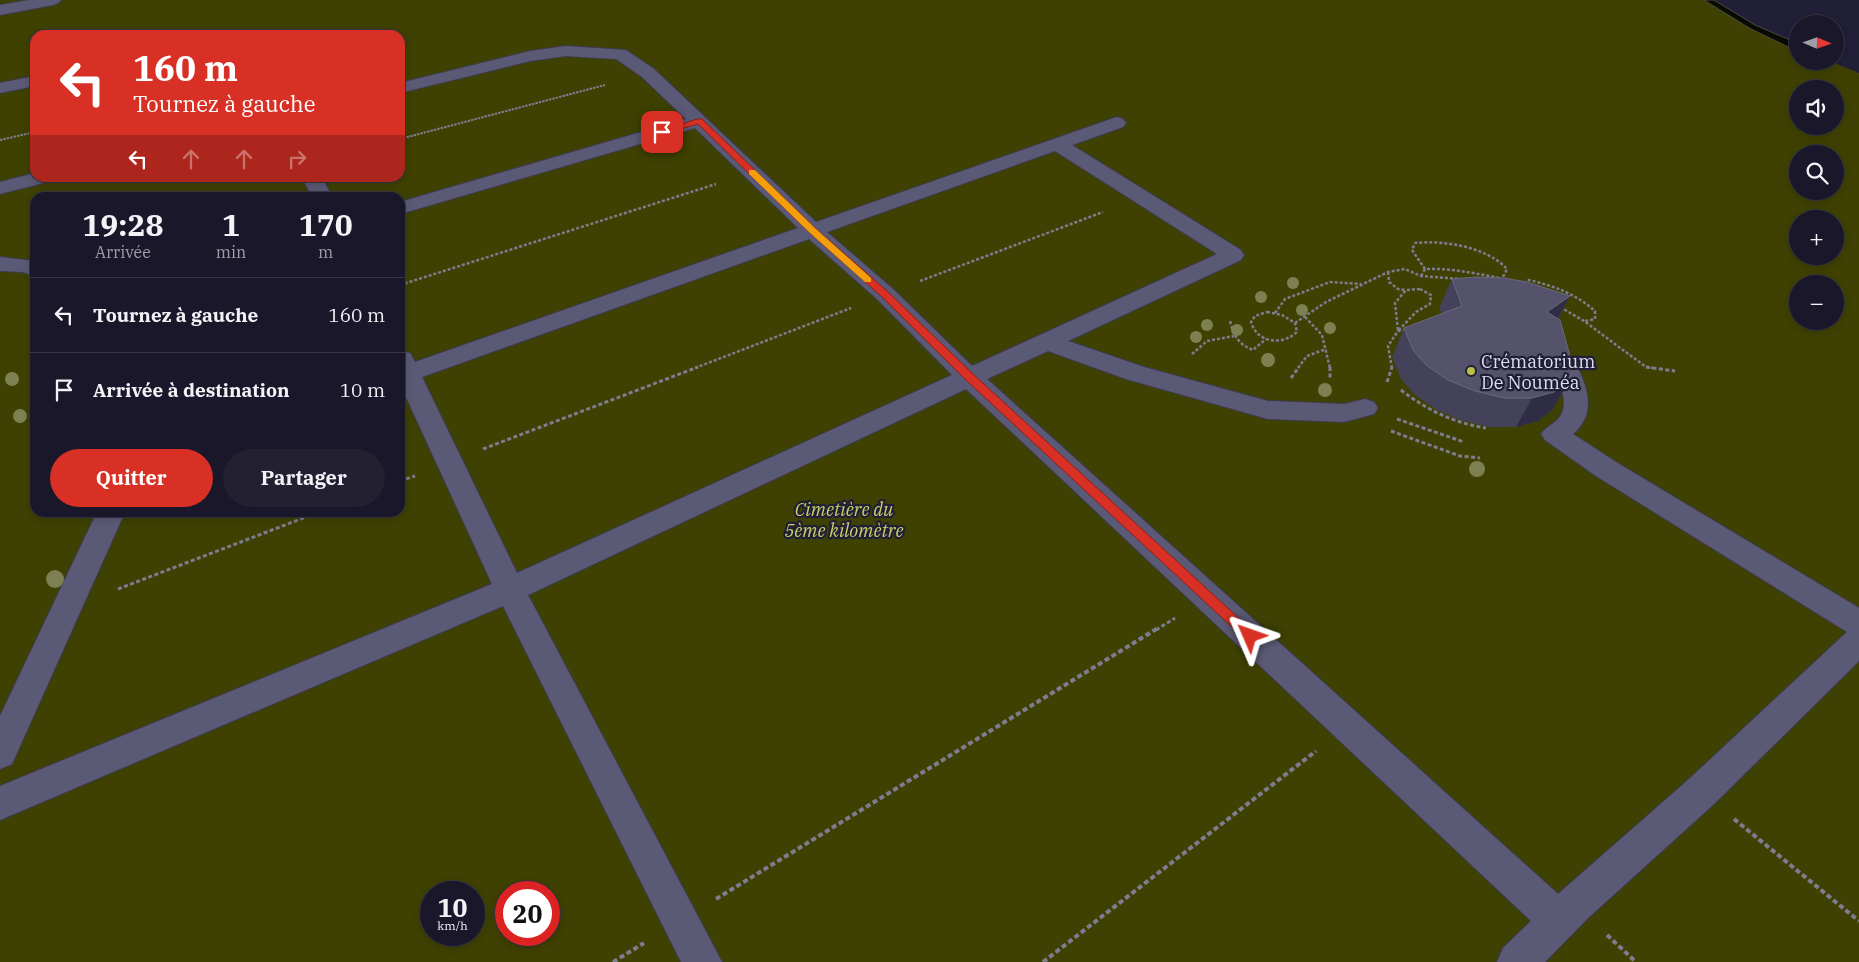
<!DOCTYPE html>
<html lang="fr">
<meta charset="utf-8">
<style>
:root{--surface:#191729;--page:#222031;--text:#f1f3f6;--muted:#9f9fa8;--line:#373646;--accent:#d93025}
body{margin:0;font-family:"IBM Plex Serif",serif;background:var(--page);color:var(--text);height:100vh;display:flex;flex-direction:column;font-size:19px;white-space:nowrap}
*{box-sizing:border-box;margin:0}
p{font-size:16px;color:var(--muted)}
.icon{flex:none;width:28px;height:28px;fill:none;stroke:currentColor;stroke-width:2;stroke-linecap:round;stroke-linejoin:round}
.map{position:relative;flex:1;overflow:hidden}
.drawer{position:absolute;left:30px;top:192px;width:375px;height:325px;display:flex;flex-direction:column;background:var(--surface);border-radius:15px;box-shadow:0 2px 8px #0003,0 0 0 1px var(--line)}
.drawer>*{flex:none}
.top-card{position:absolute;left:30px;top:30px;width:375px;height:152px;border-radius:15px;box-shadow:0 2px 8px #0003,0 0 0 1px var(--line);background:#d93025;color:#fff;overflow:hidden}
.needle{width:32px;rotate:92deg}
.buttons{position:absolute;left:1789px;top:15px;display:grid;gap:10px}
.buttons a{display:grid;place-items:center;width:55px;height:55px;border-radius:50%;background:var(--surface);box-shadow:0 2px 8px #0003,0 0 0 1px var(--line);font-size:25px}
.speed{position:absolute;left:420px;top:881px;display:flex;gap:10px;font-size:25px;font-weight:700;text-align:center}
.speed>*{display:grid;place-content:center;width:65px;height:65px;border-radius:50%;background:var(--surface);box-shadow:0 2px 8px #0003,0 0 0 1px var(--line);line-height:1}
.speed small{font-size:12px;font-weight:400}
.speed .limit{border:8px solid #d22;background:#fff;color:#111}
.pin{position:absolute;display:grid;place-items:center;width:42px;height:42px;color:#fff;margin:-21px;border-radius:10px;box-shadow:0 2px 8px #0006}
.me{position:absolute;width:55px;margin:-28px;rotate:313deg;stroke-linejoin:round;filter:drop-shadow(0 0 4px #0008)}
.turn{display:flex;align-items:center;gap:18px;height:105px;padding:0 20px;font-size:22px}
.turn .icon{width:65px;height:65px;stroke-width:2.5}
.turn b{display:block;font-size:35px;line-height:42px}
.lanes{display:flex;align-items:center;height:48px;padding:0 20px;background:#0003;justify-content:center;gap:25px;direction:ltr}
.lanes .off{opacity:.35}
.eta{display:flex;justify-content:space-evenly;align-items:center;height:85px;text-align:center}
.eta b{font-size:30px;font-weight:700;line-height:35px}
.cta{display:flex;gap:10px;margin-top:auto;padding:10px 20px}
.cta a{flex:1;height:58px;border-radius:30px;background:var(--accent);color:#fff;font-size:20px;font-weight:700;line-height:58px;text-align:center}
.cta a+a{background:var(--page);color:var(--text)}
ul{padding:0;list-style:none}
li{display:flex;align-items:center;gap:15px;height:75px;padding:0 20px;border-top:1px solid var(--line)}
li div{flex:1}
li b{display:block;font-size:19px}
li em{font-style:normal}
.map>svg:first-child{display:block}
</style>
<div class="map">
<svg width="1859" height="962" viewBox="0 0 1859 962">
<rect width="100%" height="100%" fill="#211f37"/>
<!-- green -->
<path fill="#3f4102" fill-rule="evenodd" d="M0 0H1709L1797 49 1798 61H1829L1859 73V962H0ZM35 35H400V178H35ZM1798 89H1835V126H1798ZM1798 154H1835V191H1798ZM35 198H400V512H35ZM1798 219H1835V256H1798ZM1798 284H1835V321H1798ZM431 892H474V935H431ZM506 892H549V935H506Z"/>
<!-- water -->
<polygon fill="#090a00" stroke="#494a47" points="1704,0 1714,0 1755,25 1797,43 1797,51 1751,29"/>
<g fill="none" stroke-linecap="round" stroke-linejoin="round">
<defs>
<g id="minor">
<polygon points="29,0 61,0 58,3 53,5 0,15 0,5"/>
<path d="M566 46 626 50 654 69 816 222 1111 119 1117 117 1123 119 1126 123 1123 127 1072 145 1241 250 1244 255 1241 260 1068 341 1144 367 1268 401 1344 404 1365 399 1374 402 1378 408 1374 414 1344 422 1268 419 1126 379 1048 351 987 379 1558 894 1688 780 1847 632 1596 476 1545 440 1541 434C1546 426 1556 424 1561 415 1570 399 1556 376 1550 362L1553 356 1562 354 1571 356C1586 381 1599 412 1573 434L1616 462 1859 608V661L1714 804 1588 918 1545 962H1497L1503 948 1531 921 966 389 528 595 722 962H681L503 606 0 820V786L492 584 400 384V351L410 353 415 362 798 228 695 128 400 214V202L686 119 642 77 616 59 566 56 530 61 400 93V83L530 51ZM1055 151 1217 254 972 366 893 289 827 232ZM809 239 877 299 952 375 517 573 422 377Z"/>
<polygon points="35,76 35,86 0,93 0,83"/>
<polygon points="35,173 35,178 50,178 47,182 0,194 0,182"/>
<polygon points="302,178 322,178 333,198 313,198"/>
<polygon points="0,257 35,261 35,277 23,272 0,271"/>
<polygon points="97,512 125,512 12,764 0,769 0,716"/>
</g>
</defs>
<!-- minor casing -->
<use href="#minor" stroke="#3e3b50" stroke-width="2"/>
<!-- path-far3 -->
<g stroke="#7d7c90" stroke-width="2" stroke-dasharray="2.5 1" stroke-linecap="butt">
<polyline points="400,139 605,85"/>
<polyline points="0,140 35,132"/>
</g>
<!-- path-far2 -->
<g stroke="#7d7c90" stroke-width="2.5" stroke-dasharray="3 2" stroke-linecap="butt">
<path d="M1425 269 1412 250 1415 243C1444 240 1487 247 1507 269L1502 279"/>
<polyline points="1388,272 1389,282 1398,289 1405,290"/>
<path d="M1421 276 1425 269C1450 268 1474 273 1499 278"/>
<polyline points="920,281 1103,212"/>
<path d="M1524 284 1529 280C1554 286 1576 294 1595 311V319L1585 321"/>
<polyline points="400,285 716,184"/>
<polygon points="1420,289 1431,295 1430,304 1416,312 1398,331 1395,303 1406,290"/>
<polyline points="1560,307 1584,321 1646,367 1653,368"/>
<path d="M1267 312 1282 315 1295 323 1297 332C1282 346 1257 343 1251 322L1255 316Z"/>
<polyline points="1275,313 1285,299 1330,282 1361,284"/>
<polyline points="1305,317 1322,335 1330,368"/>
<path d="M1230 321C1234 336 1238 344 1253 350L1266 339"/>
<polyline points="1295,323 1326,302 1388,272 1405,269 1421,276 1461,279"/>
<polyline points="1192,354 1207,341 1234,336"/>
<polyline points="695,368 851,308"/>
<polyline points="1298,368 1307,356 1326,349"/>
<polyline points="1392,368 1388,346 1398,331 1407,330"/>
</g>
<!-- path-far1 -->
<g stroke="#7d7c90" stroke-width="3" stroke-dasharray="4 2.5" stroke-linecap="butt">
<polyline points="1330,367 1330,379"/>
<polyline points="1646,367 1675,371"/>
<polyline points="1291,378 1299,367"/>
<polyline points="1387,382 1392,367"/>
<path d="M1401 390C1427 410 1454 423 1486 428"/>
<polyline points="1397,419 1464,442"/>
<polyline points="1391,431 1460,456 1480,458"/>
<polyline points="483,449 698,367"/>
<polyline points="400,481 415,476"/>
<polyline points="118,589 319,512"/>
<polyline points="1156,630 1175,618"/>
</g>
<!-- path -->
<g stroke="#7d7c90" stroke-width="4" stroke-dasharray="5 3" stroke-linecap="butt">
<polyline points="1734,819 1859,921"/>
<polyline points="716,899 1158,628"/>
<polyline points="1607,935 1636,962"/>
<polyline points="613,962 644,943"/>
<polyline points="1043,962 1316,751"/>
</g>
<!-- minor -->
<use href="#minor" fill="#5b5a76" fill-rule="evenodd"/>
</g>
<!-- trees -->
<g fill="#7d8051">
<circle cx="1293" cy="283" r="6"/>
<circle cx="1261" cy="297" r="6"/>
<circle cx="1302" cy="310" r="6"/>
<circle cx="1207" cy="325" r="6"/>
<circle cx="1330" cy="328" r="6"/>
<circle cx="1237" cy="330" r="6"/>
<circle cx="1196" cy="337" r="6"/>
<circle cx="1268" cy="360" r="7"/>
<circle cx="12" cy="379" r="7"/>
<circle cx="1325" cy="390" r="7"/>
<circle cx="20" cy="416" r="7"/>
<circle cx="1477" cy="469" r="8"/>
<circle cx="55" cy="579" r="9"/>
</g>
<!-- wall -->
<polygon fill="#44425b" points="1452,279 1570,296 1558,319 1569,381 1552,410 1538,421 1516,427 1489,427 1460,420 1435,409 1414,394 1401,379 1392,357 1404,328 1442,314 1439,308"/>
<!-- shaded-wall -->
<g fill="#2f2d46">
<polygon points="1570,296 1554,325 1547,312"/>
<polygon points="1569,381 1552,410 1538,421 1516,427 1532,398"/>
</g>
<!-- building -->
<polygon fill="#54536b" stroke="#6a687f" points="1476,277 1504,278 1527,282 1570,296 1547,312 1560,320 1573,367 1569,381 1554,392 1532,398 1504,398 1475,391 1448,380 1426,365 1413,350 1404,328 1462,306 1452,279"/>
<!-- route -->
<polygon fill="#d93025" stroke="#8d1f18" points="697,119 702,119 816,229 888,292 974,375 1255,633 1257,636 1255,640 1250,642 1246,640 966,380 881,296 810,233 698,124 662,134 658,132"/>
<!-- slow -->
<polygon fill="#f59e0b" points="749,170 755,170 816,229 871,278 871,282 865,282 810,233 749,174"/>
<!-- markers -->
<circle fill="#bac045" stroke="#211f37" stroke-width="2" cx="1471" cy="371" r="5"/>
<g text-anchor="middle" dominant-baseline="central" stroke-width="4.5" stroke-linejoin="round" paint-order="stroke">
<!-- poi labels -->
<g font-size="18" fill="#dedeee" stroke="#211f37" text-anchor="start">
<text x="1481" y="361">Crématorium<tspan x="1481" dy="21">De Nouméa</tspan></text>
</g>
<!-- park labels -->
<g font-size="18" font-style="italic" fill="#c9d067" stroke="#211f37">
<text x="844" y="509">Cimetière du<tspan x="844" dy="21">5ème kilomètre</tspan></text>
</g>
</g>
</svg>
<div class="buttons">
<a><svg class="needle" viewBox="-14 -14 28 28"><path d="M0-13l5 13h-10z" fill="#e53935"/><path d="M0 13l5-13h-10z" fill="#9f9fa8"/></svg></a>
<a><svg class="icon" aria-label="sound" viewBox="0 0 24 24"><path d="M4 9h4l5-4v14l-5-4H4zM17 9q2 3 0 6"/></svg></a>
<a><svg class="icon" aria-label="search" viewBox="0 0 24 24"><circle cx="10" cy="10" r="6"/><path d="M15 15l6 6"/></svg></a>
<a>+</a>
<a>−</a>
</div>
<div class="speed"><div>10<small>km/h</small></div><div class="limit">20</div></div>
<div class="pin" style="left:662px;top:132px;background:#d93025"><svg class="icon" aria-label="arrive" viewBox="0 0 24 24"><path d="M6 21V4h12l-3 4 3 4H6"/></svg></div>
<svg class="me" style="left:1250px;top:636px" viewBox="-20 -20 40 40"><path d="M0-17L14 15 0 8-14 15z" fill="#d93025" stroke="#fff" stroke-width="4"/></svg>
<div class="top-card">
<div class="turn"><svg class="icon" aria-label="left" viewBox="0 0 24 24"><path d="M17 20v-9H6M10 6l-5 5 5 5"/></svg><div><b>160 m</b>Tournez à gauche</div></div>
<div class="lanes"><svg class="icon" aria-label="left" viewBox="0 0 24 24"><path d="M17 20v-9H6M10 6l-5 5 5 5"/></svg><svg class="icon off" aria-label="ahead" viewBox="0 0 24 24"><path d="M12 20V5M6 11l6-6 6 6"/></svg><svg class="icon off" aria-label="ahead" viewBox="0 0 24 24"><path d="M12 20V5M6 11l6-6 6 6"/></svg><svg class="icon off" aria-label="right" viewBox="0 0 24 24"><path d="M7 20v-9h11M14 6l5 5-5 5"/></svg></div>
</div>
<section class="drawer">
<div class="eta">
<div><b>19:28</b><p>Arrivée</p></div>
<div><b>1</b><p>min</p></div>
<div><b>170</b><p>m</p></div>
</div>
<ul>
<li><svg class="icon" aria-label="left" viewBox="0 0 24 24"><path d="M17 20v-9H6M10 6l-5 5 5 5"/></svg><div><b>Tournez à gauche</b></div><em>160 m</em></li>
<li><svg class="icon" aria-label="arrive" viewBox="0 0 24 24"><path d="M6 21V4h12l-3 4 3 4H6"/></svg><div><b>Arrivée à destination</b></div><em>10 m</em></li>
</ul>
<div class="cta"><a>Quitter</a><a>Partager</a></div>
</section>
</div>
